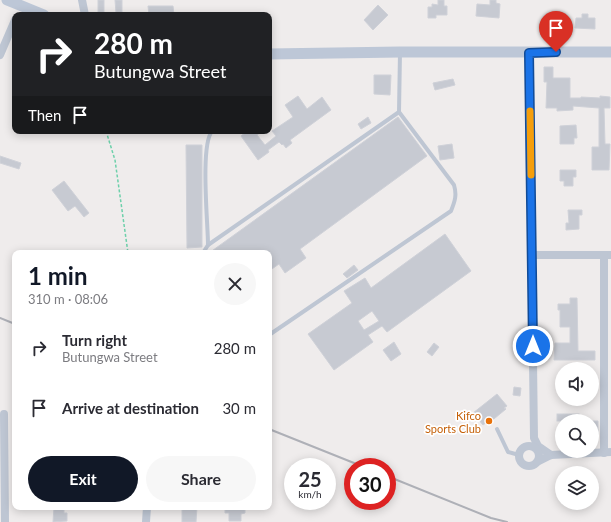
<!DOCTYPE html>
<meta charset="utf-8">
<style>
:root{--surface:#fff;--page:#f7f7f7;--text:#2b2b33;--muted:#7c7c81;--accent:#111827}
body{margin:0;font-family:Lato,sans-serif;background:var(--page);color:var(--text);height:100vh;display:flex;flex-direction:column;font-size:15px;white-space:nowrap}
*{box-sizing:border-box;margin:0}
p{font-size:13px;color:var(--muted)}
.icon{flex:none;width:22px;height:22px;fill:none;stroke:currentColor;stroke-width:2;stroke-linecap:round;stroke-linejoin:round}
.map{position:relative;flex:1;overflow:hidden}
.details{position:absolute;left:12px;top:250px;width:260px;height:260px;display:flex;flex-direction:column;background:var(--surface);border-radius:8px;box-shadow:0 2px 10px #0003}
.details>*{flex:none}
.guide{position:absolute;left:12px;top:12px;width:260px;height:122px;border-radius:8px;box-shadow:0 2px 10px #0003;background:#202124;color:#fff;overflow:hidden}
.controls{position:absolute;left:555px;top:362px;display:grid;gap:8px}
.controls a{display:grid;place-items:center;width:44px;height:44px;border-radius:50%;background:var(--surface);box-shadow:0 2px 10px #0003;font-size:20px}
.speed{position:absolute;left:284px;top:458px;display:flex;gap:8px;font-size:20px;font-weight:700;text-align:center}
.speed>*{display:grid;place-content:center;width:52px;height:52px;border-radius:50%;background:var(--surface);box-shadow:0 2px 10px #0003;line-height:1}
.speed small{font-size:10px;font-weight:400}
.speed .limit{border:6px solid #d22;background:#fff;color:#111}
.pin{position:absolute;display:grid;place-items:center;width:34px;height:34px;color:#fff;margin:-41px -17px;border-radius:50% 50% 50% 0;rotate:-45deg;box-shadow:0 0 4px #0007}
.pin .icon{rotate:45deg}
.me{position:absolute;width:44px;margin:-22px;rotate:0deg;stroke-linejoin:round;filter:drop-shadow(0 0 3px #0008)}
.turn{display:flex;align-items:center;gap:14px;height:84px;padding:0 16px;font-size:18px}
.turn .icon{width:52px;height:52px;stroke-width:2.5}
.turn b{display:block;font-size:28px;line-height:34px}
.then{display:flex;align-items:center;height:38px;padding:0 16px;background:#0003;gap:8px;font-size:15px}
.round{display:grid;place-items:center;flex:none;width:42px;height:42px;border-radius:21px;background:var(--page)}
.summary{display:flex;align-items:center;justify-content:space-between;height:68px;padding:0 16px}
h1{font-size:24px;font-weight:700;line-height:30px;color:var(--accent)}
.primary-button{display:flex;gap:8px;margin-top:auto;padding:8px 16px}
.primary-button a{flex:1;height:46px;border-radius:24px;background:var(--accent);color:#fff;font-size:16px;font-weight:700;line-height:46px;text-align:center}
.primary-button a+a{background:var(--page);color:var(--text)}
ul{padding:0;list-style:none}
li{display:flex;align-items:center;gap:12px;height:60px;padding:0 16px}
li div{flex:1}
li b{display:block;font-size:15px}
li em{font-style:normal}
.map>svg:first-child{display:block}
</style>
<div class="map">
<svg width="611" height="522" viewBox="0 0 611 522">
<rect width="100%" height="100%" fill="#efecec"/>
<!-- building -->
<g fill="#c7cad2" stroke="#cfd1d8" fill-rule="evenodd">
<rect x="98" y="0" width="6" height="15"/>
<polygon points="115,0 122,0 122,13 116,13"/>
<polygon points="438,0 444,0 444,6 447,6 447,15 436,15 436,18 428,18 428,7 432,7 432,4 438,5"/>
<polygon points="490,0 496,0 496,3 500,4 499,18 476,16 477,4 490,5"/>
<polygon points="378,5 388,15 373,30 364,20"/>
<polygon points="148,6 173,6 174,15 149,15"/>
<polygon points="582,14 588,14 588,18 595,18 595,29 575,28 576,18 582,18"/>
<polygon points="544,67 553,67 553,78 570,78 570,98 581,98 581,97 600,98 600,96 610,97 610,108 604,108 605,144 610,144 609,170 592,170 592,147 599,147 599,108 573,106 573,110 557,111 557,108 546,108 547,82 544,82"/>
<polygon points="374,75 391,75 390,95 374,94"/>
<polygon points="453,79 455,85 435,90 433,83"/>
<polygon points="298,96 307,109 322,97 331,110 290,140 292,143 286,148 283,144 282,145 279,142 268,150 269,152 258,160 241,136 247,131 262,131 257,135 265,145 276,136 272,131 293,117 285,105"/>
<polygon points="368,117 371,123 361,129 358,124"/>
<polygon points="398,117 427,156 300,249 306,258 285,273 279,264 269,271 269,253 209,253"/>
<polygon points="576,125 577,138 574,138 574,144 560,144 560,126"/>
<polygon points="452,144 454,158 440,160 438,146"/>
<polygon points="186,145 202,145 202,247 187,248"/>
<polygon points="0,156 21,163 19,169 0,163"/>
<polygon points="560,170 576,170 576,177 573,177 573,186 564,186 564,181 560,181"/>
<polygon points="64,181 89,213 84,217 75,206 68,211 52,190"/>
<polygon points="568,210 582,210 582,215 579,215 579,229 566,230 566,223 569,223"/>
<path d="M445 234 471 271 387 332 382 326 368 335 373 342 334 370 308 334 352 303 344 291 365 278 371 288ZM372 311 379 321 364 330 358 321Z"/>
<polygon points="354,265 358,270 347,278 343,274"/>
<polygon points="570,298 577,298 578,351 595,351 595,360 554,360 555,343 570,343 570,327 560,327 560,310 558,310 558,304 570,304"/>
<polygon points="394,342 401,354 391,361 383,350"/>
<polygon points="434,343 439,347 432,356 427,352"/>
<polygon points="514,387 521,388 520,396 513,395"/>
<polygon points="497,394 507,406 504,408 506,409 489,423 487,422 483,425 473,413"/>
<rect x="557" y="414" width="22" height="7"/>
<polygon points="592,421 598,421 598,435 596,435 596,429 592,429"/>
<polygon points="54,507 64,507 64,513 67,513 67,521 53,522"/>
<polygon points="182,507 197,507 196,522 182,522"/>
<polygon points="225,507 245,507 245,513 241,514 241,521 229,521 229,513 225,513"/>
</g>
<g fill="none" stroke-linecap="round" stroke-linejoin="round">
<!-- path -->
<polyline stroke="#6dd0aa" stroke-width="1.5" stroke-dasharray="3 2" stroke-linecap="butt" points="106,131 115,160 128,253"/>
<!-- lane -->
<g stroke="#bec6d3" stroke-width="4">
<polyline points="208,245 399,112 400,52"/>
<path d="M203 253 208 245C208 223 200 146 212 131"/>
<path d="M269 335 451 211C455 201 457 195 454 185L399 112"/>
<polyline points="497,429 508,452 519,455"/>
</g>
<!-- street -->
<g stroke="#bec6d3" stroke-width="8">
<polyline points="82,0 85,15"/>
<polyline points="529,53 534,438 538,446 551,455"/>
<polyline points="0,55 15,20"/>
<polyline points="533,255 611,255"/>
<polyline points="604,255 604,453"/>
<polyline points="4,414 5,522"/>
<circle cx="529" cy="456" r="10"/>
<polyline points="537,462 551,455 611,452"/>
<polyline points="146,522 147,507"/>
</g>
<!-- secondary -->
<g stroke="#bdc7d7" stroke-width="11">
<polyline points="7,0 44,15"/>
<polyline points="269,54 400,52 611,52"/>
</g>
<!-- rail -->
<g stroke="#aeb0b7" stroke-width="2">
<polyline points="0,318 15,324"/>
<polyline points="269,429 364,467"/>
<polyline points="387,476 491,518 507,522"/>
</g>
</g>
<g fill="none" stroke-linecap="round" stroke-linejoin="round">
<defs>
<polyline id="route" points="533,346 529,53 556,52"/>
</defs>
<!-- route casing -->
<use href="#route" stroke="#114b97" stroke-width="10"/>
<!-- route -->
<use href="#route" stroke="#1a73e8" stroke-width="7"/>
<!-- slow -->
<polyline stroke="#f59e0b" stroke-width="7" points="530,111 531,175"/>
</g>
<!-- markers -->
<circle fill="#e8710a" stroke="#fff" stroke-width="1.5" cx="489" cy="421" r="4"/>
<g text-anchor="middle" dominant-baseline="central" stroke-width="3.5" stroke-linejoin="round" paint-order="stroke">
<!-- food labels -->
<g font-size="11" fill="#c56008" stroke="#fff" text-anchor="end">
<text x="481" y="415">Kifco<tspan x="481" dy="13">Sports Club</tspan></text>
</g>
</g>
</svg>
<div class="controls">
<a><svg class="icon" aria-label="sound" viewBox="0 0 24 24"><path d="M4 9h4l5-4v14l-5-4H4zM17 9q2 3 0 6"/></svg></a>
<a><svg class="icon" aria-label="search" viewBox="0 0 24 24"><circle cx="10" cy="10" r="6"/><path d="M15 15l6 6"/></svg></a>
<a><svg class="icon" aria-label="layers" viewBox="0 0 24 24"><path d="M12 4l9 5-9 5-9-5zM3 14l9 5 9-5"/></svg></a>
</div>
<div class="speed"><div>25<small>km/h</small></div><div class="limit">30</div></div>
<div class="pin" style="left:556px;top:52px;background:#d93025"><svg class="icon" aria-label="arrive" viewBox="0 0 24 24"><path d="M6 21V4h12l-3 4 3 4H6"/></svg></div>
<svg class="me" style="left:533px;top:346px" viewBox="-20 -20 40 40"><circle r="17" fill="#1a73e8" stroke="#fff" stroke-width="3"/><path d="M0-11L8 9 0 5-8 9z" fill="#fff"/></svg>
<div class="guide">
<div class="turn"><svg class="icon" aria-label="right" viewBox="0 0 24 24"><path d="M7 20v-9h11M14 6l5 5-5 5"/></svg><div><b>280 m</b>Butungwa Street</div></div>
<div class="then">Then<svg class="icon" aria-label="arrive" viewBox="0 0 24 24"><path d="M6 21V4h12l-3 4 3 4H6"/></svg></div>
</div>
<section class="details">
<div class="summary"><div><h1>1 min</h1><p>310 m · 08:06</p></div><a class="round"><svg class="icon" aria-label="close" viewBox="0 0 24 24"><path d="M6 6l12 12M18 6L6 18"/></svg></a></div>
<ul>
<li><svg class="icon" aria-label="right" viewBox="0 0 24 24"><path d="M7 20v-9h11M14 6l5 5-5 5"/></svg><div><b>Turn right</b><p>Butungwa Street</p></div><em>280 m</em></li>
<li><svg class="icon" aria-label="arrive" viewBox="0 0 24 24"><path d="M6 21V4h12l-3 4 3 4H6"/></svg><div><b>Arrive at destination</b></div><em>30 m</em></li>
</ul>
<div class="primary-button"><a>Exit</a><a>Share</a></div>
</section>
</div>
